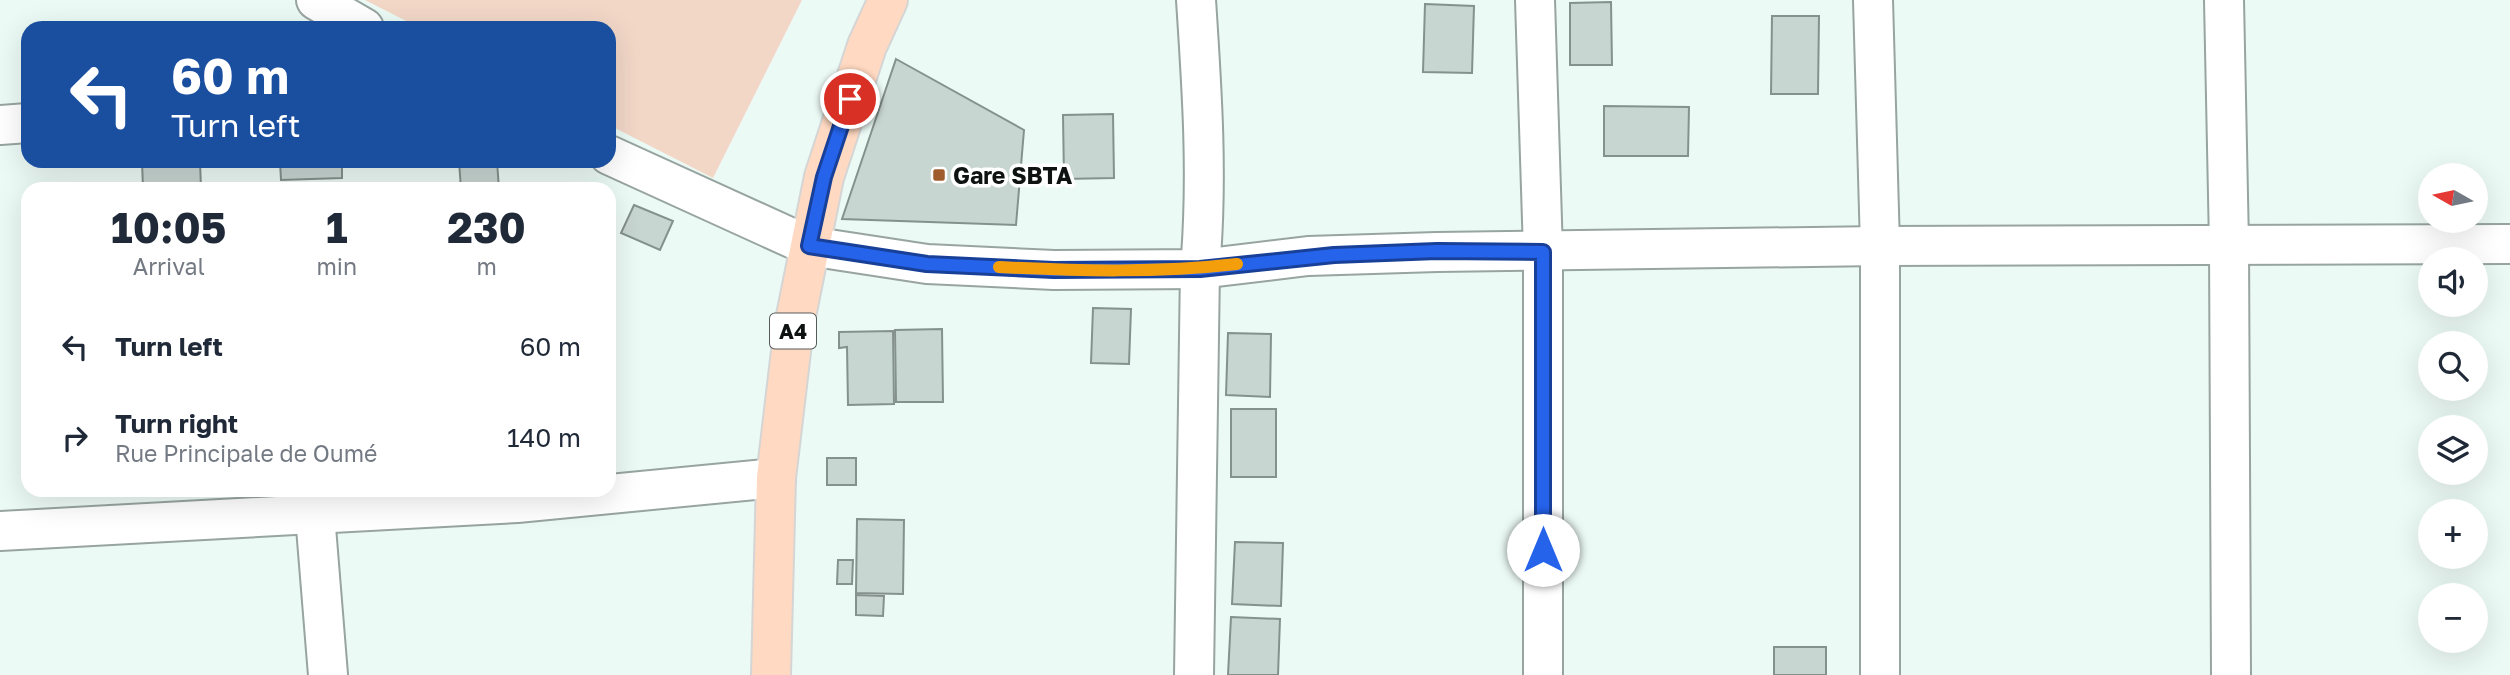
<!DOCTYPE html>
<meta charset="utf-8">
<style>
:root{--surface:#fff;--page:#f6f6f7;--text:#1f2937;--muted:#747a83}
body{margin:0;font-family:"Golos Text",sans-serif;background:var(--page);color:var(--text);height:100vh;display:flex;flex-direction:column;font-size:26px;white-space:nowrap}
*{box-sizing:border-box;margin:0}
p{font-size:23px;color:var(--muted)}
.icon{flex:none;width:38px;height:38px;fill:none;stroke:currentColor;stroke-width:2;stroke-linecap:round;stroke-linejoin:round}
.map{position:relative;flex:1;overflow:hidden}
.details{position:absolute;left:21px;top:182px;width:595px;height:315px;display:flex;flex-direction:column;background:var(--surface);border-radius:21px;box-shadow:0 7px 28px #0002}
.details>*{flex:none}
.banner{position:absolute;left:21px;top:21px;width:595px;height:147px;border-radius:21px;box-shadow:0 7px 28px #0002;background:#1a4fa0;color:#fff;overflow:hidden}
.needle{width:46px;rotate:279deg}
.controls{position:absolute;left:2418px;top:163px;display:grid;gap:14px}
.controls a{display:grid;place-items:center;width:70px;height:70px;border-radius:50%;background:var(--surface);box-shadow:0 7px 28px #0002;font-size:35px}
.pin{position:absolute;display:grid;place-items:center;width:60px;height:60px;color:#fff;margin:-30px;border:4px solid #fff;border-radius:50%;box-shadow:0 2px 7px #0007}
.me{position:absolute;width:77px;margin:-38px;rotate:0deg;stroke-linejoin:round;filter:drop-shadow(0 0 5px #0008)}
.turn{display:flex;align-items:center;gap:24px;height:147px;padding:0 35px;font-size:32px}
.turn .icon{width:91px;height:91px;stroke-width:2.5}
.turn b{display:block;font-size:49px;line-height:60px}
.eta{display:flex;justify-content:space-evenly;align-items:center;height:119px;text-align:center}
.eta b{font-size:42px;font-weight:700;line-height:49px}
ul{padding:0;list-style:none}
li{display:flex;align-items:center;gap:21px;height:91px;padding:0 35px}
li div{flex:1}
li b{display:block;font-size:26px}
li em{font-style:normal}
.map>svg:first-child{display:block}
</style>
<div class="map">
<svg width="2510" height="675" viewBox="0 0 2510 675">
<rect width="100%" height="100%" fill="#ecfaf6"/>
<!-- green -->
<polygon fill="#f2d7c7" points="365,0 802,0 713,178 609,125 609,28 420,28"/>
<!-- building -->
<g fill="#c8d6d2" stroke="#84918d" stroke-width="2">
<polygon points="1611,2 1612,65 1570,65 1570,3"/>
<polygon points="1425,4 1474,6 1472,73 1423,72"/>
<polygon points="1772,16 1819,16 1818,94 1771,94"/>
<polygon points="896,59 1024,130 1016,225 842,219"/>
<polygon points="1604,106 1689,107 1688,156 1604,156"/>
<polygon points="1113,114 1114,178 1064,179 1063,115"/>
<polygon points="142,161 200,161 201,189 143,189"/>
<polygon points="280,161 342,161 342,178 281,180"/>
<polygon points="459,161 497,161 499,189 461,189"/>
<polygon points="634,205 673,221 660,250 621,233"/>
<polygon points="1093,308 1131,309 1129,364 1091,363"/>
<polygon points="942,329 943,402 896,402 895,330"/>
<polygon points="893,331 894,404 848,405 847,347 839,348 839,332"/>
<polygon points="1228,333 1271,334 1270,397 1226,395"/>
<rect x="1231" y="409" width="45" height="68"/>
<rect x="827" y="458" width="29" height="27"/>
<polygon points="857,519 904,520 903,594 856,593"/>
<polygon points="1235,542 1283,543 1281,606 1232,604"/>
<polygon points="838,560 853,560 852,584 837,584"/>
<polygon points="856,595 884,596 883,616 856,615"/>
<polygon points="1231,617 1280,619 1278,675 1228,675"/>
<rect x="1774" y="647" width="52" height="28"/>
</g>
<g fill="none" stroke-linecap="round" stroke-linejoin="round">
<defs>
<g id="minor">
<polyline points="316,0 364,28"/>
<polyline points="1535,0 1543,252 1543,675"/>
<polyline points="1873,0 1880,246 1880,675"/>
<polyline points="2224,0 2229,244 2231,675"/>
<polyline points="0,125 28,123"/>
<polyline points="609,155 809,246 927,264 1054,270 1200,269 1308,256 1437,252 1880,246 2510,244"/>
<polyline points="315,515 328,675"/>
<polyline points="0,531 517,503 776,478"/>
<path d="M1194 675 1200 269C1208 179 1202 90 1196 0"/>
</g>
<polyline id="primary" points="771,675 776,478 794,326 824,177 867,46 888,0"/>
</defs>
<!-- minor casing -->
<use href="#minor" stroke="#97a4a0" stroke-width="42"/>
<!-- primary casing -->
<use href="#primary" stroke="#d4d5d4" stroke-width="42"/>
<!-- minor -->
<use href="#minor" stroke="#fff" stroke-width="38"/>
<!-- primary -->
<use href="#primary" stroke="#ffd9c1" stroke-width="38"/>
</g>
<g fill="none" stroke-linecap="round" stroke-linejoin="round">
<defs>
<polyline id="route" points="850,99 824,177 809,246 927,264 1054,270 1200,269 1334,255 1437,251 1543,252 1543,550"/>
</defs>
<!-- route casing -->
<use href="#route" stroke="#184099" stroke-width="18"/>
<!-- route -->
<use href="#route" stroke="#2563eb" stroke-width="12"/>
<!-- slow -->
<path stroke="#f59e0b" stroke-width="12" d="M999 267C1078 271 1158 273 1237 264"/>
</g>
<!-- markers -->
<rect fill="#9f5c2c" stroke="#fff" stroke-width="2.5" x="932" y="168" width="14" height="14" rx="3.5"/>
<g text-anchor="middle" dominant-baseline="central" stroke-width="7" stroke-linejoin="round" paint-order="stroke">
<!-- shield labels -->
<rect fill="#fff" stroke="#565a58" stroke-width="2" x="770" y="313.5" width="46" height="35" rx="5"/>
<g font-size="21" font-weight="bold" fill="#0e1311">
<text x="793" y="331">A4</text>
</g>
<!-- poi labels -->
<g font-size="23" font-weight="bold" fill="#0e1311" stroke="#fff" text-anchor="start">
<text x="953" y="175">Gare SBTA</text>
</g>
</g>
</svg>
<div class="controls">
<a><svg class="needle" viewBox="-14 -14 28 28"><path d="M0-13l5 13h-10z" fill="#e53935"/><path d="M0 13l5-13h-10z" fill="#747a83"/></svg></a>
<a><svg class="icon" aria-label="sound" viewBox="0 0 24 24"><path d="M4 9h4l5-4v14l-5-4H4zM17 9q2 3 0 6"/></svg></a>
<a><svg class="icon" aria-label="search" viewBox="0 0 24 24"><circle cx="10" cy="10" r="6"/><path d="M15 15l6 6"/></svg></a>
<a><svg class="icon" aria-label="layers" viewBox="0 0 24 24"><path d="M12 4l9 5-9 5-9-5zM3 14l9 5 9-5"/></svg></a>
<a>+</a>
<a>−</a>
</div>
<div class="pin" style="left:850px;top:99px;background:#d93025"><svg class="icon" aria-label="arrive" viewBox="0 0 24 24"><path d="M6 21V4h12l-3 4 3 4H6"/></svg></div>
<svg class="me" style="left:1543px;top:550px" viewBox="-20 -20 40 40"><circle r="19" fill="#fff"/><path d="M0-13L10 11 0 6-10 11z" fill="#2563eb"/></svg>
<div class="banner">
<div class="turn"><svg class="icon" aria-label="left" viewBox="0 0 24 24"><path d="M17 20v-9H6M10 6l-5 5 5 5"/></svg><div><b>60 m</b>Turn left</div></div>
</div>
<section class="details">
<div class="eta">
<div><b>10:05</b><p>Arrival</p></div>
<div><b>1</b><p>min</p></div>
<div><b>230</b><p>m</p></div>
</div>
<ul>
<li><svg class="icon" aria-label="left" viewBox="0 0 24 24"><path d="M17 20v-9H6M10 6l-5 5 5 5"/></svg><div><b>Turn left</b></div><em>60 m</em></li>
<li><svg class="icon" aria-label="right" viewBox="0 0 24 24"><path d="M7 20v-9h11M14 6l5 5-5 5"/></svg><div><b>Turn right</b><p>Rue Principale de Oumé</p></div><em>140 m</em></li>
</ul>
</section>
</div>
